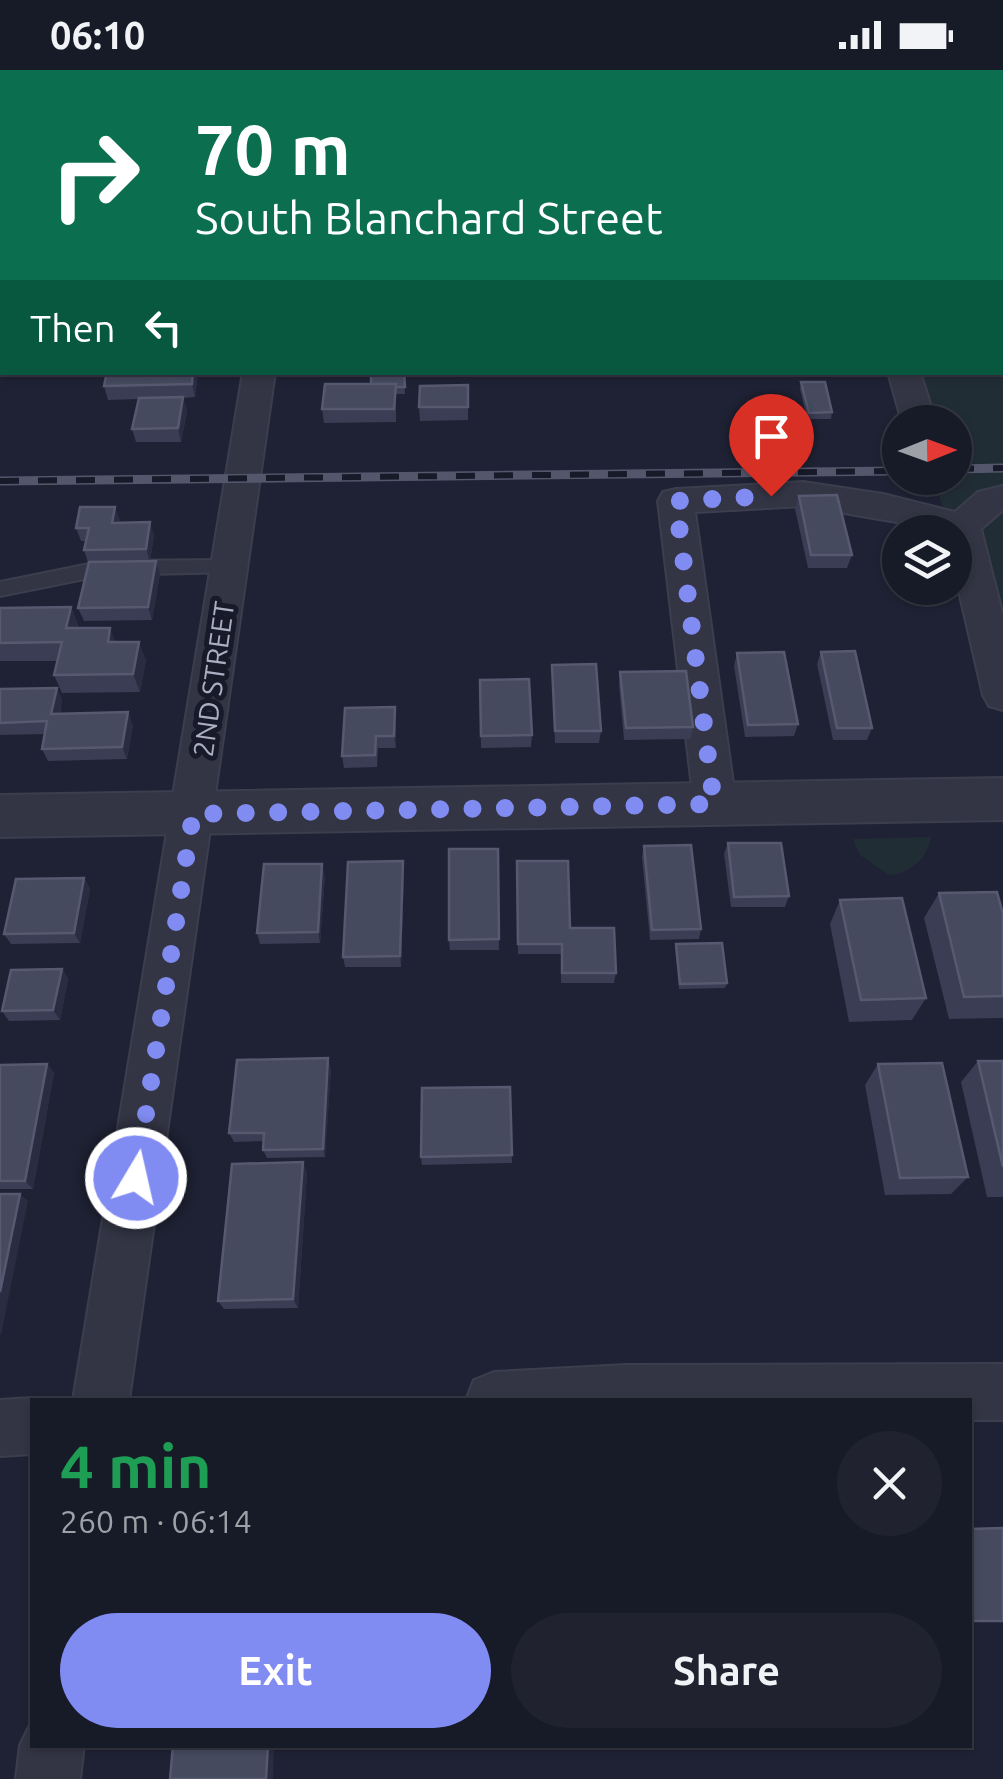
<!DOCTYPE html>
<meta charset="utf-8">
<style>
:root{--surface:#171a27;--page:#20232f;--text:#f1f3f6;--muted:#9ea1a7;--line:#363844;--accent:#818cf2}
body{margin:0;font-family:Ubuntu,sans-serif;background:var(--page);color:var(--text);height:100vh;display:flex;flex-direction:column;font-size:38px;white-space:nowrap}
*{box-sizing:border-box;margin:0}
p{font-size:32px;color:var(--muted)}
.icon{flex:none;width:55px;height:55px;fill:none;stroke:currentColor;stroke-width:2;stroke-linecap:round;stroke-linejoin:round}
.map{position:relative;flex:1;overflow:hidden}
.details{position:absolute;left:30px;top:1328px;width:942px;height:350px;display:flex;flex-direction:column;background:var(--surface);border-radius:0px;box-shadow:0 2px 8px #0004,0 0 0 2px var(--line)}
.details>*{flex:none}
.guide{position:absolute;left:0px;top:0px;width:1005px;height:305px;box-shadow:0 2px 8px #0004,0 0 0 2px var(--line);background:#0b6e4f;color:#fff;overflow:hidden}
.needle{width:65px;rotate:89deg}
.buttons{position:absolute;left:882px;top:335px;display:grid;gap:20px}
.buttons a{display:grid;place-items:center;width:90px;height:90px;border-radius:50%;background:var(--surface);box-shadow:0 2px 8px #0004,0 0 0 2px var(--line);font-size:50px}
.pin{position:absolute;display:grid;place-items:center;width:85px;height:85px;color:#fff;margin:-102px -42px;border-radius:50% 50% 50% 0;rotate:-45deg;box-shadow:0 0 10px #0007}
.pin .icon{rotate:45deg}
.me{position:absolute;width:110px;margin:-55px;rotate:9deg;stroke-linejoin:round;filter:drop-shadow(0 0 8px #0008)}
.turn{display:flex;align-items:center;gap:35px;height:210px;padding:0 30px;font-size:45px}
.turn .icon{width:130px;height:130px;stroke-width:2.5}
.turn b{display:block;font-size:70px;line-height:85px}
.then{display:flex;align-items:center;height:95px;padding:0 30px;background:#0003;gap:20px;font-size:38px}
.round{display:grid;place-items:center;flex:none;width:105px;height:105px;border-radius:52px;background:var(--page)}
.headline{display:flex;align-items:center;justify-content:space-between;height:170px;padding:0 30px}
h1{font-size:60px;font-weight:700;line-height:75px;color:#1e9e55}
.primary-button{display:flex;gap:20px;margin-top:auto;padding:20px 30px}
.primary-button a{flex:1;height:115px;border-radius:60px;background:var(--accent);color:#fff;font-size:40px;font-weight:700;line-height:115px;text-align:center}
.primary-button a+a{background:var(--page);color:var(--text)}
.status{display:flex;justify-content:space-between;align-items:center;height:70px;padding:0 50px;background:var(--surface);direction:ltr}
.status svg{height:28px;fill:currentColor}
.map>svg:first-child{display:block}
</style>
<div class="status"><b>06:10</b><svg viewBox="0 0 49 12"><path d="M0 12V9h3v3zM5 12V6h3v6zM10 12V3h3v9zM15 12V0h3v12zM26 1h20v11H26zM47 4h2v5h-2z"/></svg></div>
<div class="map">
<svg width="1003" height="1709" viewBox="0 0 1003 1709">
<rect width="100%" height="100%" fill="#1f2234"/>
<!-- green -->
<g fill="#212d35">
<polygon points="1003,200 1003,642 955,478 955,462 950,462 934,408 955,408 955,352 919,352 904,303 1002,302"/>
<path d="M931 767C927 789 911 803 889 805L860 785 853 769Z"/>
</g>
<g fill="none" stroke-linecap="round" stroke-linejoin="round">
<defs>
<g id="service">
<rect x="557" y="0" width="12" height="2"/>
<polygon points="229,490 236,492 236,502 104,505 0,526 0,512 104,491"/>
</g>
<g id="minor">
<polygon points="805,0 831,0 832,2 806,2"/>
<rect x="1002" y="42" width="1" height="16"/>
<rect x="0" y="50" width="2" height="16"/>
<polygon points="2,146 2,171 0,172 0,147"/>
<rect x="1002" y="191" width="1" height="18"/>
<rect x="0" y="202" width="2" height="18"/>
<polygon points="243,302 275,302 129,1330 73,1330"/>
<polygon points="888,302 920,302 936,352 902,352"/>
<polygon points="803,412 883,424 955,442 978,422 1003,416 1003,440 981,459 1003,546 1003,640 989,636 983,625 955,504 955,462 803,436 695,442 736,734 730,746 715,751 700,746 694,734 658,431 663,422 676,419"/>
<polygon points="1003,1294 1003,1350 970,1350 970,1330 466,1330 474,1310 494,1302 626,1295"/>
<polygon points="32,1328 37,1330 32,1330 32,1384 0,1386 0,1330"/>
<polygon points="32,1651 32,1675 84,1675 80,1709 16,1709 20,1675"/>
</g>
<polygon id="tertiary" points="1003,708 1003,750 0,767 0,725"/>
</defs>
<!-- service casing -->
<use href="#service" stroke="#3c3e4e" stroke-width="4"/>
<!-- minor casing -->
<use href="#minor" stroke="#3c3e4e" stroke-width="4"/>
<!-- tertiary casing -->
<use href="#tertiary" stroke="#3c3e4e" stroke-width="4"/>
<!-- service -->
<use href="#service" fill="#333545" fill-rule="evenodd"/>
<!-- minor -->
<use href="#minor" fill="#333545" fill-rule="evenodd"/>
<!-- tertiary -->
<use href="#tertiary" fill="#333545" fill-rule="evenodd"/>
<defs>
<g id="rail">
<polyline points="955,399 1003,398"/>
<polyline points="0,411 900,401"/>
</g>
</defs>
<!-- rail casing -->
<use href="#rail" stroke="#54576c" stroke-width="9"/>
<!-- rail -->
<use href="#rail" stroke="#181a29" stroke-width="6" stroke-dasharray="19" stroke-linecap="butt"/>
</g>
<!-- wall -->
<g fill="#3a3d53">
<polygon points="0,0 2,2 2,26 0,26"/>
<rect x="353" y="0" width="72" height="2"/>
<polygon points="198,302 195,327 183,328 187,341 181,372 136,372 132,359 138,329 108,330 104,316"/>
<polygon points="404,302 405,324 396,324 396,352 324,353 322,339 371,314"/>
<polygon points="801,312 832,342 831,349 807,349 800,319"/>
<polygon points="468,315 468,350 420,351 419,337"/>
<polygon points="799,426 852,485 847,498 808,498 795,439"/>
<polygon points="120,450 119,453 154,465 150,491 160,504 152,550 84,551 78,538 88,493 84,480 86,471 81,471 76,458"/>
<polygon points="71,537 78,555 78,558 116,572 146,590 140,622 62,623 54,605 58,591 0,591 0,538"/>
<polygon points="821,582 872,658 867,670 833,670 817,594"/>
<polygon points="737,583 798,654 794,666 745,667 734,596"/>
<polygon points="552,595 601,661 599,673 555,673"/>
<polygon points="620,602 693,657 691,669 624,670 619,615"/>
<polygon points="480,610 532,665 531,677 481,678"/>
<polygon points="57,618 62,630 60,644 133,655 127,689 48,691 42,679 45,664 0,665 0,619"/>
<polygon points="395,637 396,649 396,678 378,678 377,697 344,698 342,686"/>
<polygon points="728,773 789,826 785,837 731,837 724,784"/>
<polygon points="644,776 701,859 699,869 650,870 642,787"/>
<polygon points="498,779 499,880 450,880 449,870"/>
<polygon points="403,791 404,802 401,897 345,897 343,887"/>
<polygon points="517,791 570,858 616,903 614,913 561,913 561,884 518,884"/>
<polygon points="325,805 320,873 260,874 257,863"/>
<polygon points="84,808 90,819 80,873 11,874 4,864"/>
<polygon points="939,823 1003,844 1003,948 949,949 924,848"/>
<polygon points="840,830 926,928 912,950 849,952 830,854"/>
<polygon points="676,874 727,913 725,918 679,919 675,879"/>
<polygon points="62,899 68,909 60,950 9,951 2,941"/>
<polygon points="978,991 1003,991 1003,1127 987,1127 961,1012"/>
<polygon points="47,994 54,1003 33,1119 0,1119 0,995"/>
<polygon points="878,994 968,1107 951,1124 885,1125 865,1015"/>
<polygon points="331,998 325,1087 267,1088 263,1080 264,1071 234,1072 229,1063"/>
<polygon points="510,1017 512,1093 422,1095 421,1087"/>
<polygon points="303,1092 307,1104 298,1238 224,1239 218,1231"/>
</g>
<!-- shaded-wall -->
<g fill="#2a2d42">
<polygon points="193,302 198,302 195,327 192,314"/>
<polygon points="183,327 187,341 181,372 178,358"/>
<polygon points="115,437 120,450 116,466 112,453"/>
<polygon points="150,452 154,465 150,492 146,479"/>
<polygon points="156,491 160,504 152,550 148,537"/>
<polygon points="71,537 78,555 74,577 66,558"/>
<polygon points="110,558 117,576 108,572"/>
<polygon points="139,572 146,590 140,622 133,604"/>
<polygon points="57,618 62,630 57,656 51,644"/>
<polygon points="395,637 396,649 396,678 394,666"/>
<polygon points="128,642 133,655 127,689 122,677"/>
<polygon points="403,791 404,802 401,897 400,886"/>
<polygon points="322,794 325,805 320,873 318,862"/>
<polygon points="84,808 90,819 80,873 74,863"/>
<polygon points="62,899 68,909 60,950 53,940"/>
<polygon points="328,988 331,998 325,1087 323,1079"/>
<polygon points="47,994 54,1003 33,1119 25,1111"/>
<polygon points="303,1092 307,1104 298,1238 293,1229"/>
<polygon points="20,1124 28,1131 1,1265 0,1264 0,1222"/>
<polygon points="268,1675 274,1675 273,1709 266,1709"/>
</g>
<!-- building -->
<g fill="#464a5f" stroke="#56596f" stroke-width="2.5">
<polygon points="0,0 26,0 26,2 2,2 2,13 0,13"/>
<polygon points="58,0 101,0 100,2 57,2"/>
<polygon points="115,0 146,0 146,2 114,2"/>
<polygon points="220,0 255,0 254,2 219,2"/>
<polygon points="377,0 425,0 424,2 377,2"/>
<polygon points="716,0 749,0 750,2 716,2"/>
<polygon points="874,0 931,0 932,2 875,2"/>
<polygon points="107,302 193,302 192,314 104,316"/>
<polygon points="371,302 404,302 405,317 395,317 396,314 371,314"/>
<polygon points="801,312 825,312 832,342 809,343"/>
<polygon points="325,314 396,314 394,339 322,339"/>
<polygon points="468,315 468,337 419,337 420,316"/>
<polygon points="183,327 178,358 132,359 139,328"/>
<polygon points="837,425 852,485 811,485 799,426"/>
<polygon points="80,437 115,437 112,453 150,452 146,479 84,480 89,458 76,458"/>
<polygon points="156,491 148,537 78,538 89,492"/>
<polygon points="71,537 66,558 110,558 108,572 139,572 133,604 54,605 62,572 0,573 0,538"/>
<polygon points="855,581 872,658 837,658 821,582"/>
<polygon points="784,582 798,654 748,655 737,583"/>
<polygon points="596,594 601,661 555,661 552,595"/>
<polygon points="686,601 693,657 626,658 620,602"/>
<polygon points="529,609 532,665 481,666 480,610"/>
<polygon points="57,618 51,644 128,642 122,677 42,679 47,651 0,653 0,619"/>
<polygon points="395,637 394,666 376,666 375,685 342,686 345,638"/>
<polygon points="728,773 781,773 789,826 734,827"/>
<polygon points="691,775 701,859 652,860 644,776"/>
<polygon points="449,779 498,779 499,869 449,870"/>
<polygon points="403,791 400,886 343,887 348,792"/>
<polygon points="517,791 568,791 570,858 614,858 616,903 562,903 562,874 518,874"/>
<polygon points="264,794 322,794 318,862 257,863"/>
<polygon points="84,808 74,863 4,864 16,809"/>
<polygon points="997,822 1003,844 1003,926 964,927 939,823"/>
<polygon points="902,828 926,928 861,930 840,830"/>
<polygon points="722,873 727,913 680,914 676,874"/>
<polygon points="62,899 53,940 2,941 11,900"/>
<polygon points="328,988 323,1079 263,1080 264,1063 229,1063 237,990"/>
<polygon points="978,991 1003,991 1003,1097"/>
<polygon points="942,993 968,1107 900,1108 878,994"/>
<polygon points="47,994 25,1111 0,1111 0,995"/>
<polygon points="510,1017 512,1085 421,1087 422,1018"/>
<polygon points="303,1092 293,1229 218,1231 232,1094"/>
<polygon points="0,1124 20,1124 0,1222"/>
<polygon points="1003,1458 1003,1551 970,1551 970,1459"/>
<polygon points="173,1675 268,1675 266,1709 170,1709"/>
</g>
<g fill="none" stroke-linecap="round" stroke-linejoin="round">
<!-- route -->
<polyline stroke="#818cf2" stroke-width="18" stroke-dasharray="0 32.4" points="136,1108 193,744 714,734 676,431 771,426"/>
</g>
<g text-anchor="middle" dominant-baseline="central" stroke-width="10" stroke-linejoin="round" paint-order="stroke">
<!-- street labels -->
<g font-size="28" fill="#acaec2" stroke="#181a29">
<text transform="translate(213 609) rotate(-82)">2ND STREET</text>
</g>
</g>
</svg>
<div class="buttons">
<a><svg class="needle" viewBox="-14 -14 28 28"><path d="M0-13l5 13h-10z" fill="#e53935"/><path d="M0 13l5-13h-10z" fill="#9ea1a7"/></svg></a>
<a><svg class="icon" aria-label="layers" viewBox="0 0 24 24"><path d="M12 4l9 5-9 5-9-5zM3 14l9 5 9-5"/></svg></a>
</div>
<div class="pin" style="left:771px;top:426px;background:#d93025"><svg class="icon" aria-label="arrive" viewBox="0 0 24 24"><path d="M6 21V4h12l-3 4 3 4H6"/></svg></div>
<svg class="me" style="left:136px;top:1108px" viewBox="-20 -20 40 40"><circle r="17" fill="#818cf2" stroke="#fff" stroke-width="3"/><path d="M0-11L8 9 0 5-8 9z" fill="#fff"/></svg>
<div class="guide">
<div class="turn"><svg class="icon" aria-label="right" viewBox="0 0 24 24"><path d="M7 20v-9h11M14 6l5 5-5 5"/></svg><div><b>70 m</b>South Blanchard Street</div></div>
<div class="then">Then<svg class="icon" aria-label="left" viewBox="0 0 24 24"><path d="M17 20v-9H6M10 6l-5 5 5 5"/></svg></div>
</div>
<section class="details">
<div class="headline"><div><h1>4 min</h1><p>260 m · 06:14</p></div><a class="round"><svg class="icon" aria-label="close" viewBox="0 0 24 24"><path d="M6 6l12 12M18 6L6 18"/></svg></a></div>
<div class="primary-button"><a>Exit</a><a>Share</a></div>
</section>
</div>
